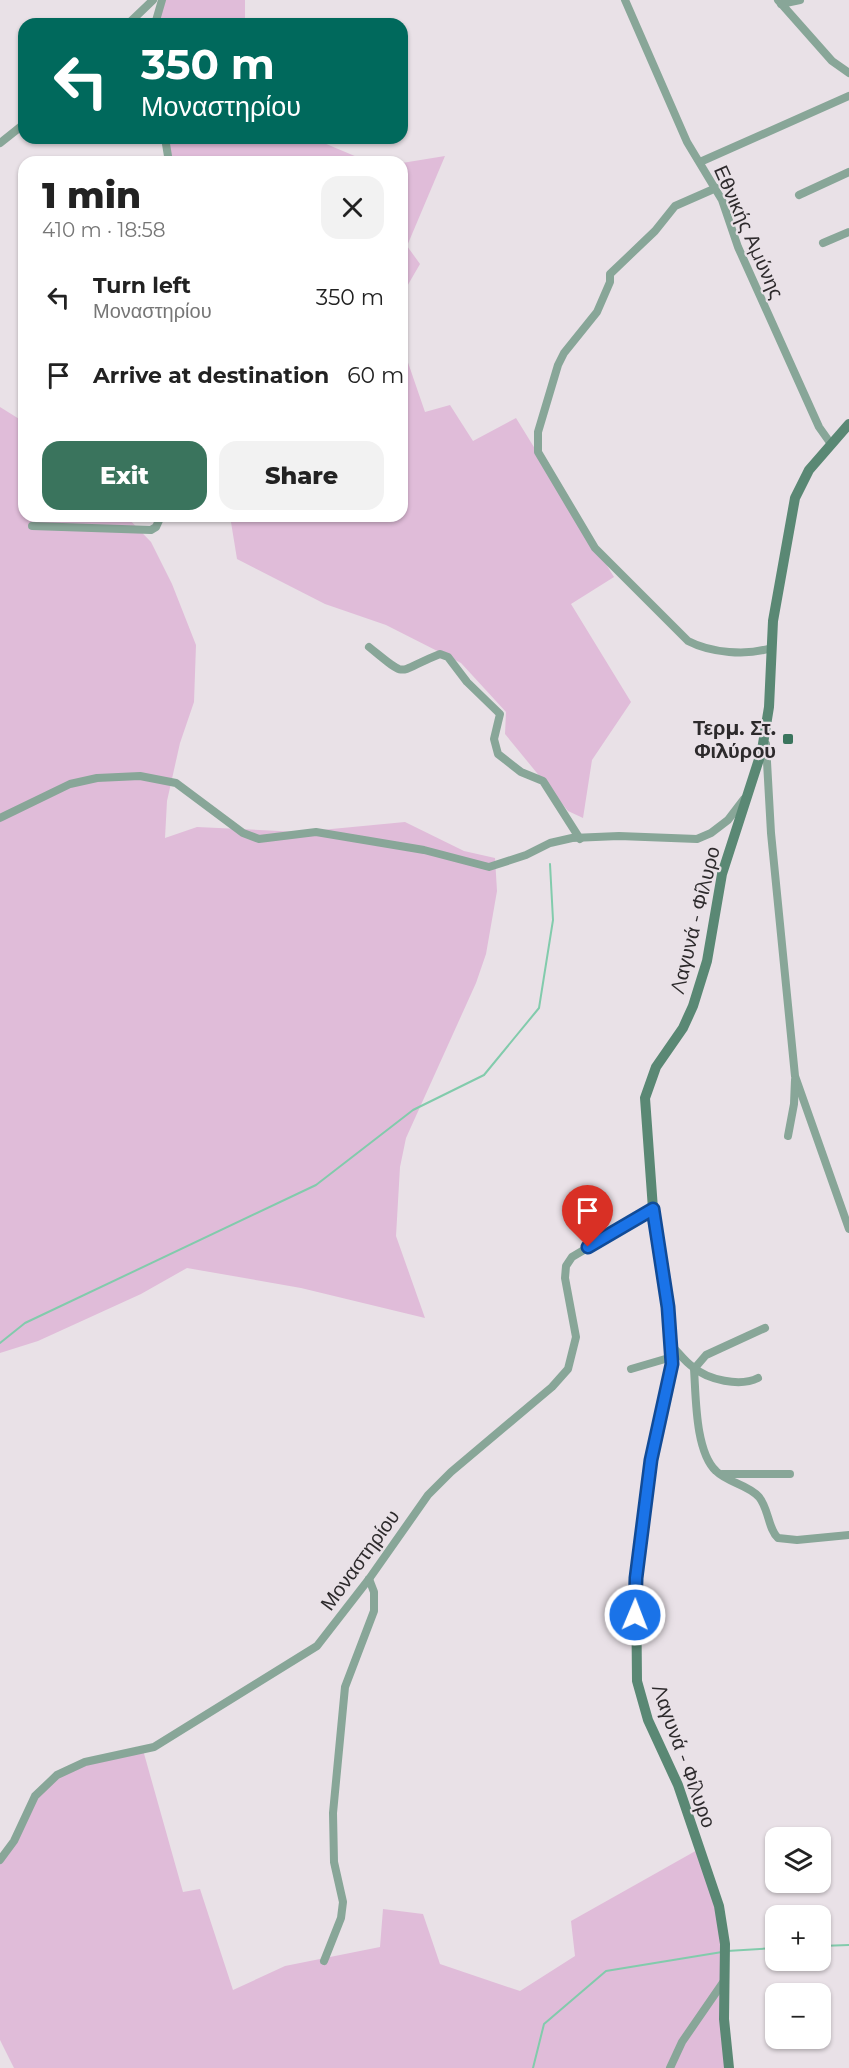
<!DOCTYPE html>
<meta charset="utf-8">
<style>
:root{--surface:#fff;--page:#f2f2f2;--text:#222;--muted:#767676;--accent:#3a745d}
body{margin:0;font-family:Montserrat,sans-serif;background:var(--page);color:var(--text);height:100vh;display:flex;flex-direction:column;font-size:22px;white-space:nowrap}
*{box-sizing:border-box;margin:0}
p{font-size:20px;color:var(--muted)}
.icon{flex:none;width:33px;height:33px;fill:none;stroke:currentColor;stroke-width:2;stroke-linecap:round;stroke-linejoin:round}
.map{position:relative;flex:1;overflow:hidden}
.drawer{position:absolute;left:18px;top:156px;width:390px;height:366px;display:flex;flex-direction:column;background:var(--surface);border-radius:18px;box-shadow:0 2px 4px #0004}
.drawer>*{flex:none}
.banner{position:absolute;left:18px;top:18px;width:390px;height:126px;border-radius:18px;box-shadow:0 2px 4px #0004;background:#00695c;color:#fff;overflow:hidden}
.fabs{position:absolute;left:765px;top:1827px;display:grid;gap:12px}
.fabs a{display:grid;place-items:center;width:66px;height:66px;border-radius:12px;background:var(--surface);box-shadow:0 2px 4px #0004;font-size:30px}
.pin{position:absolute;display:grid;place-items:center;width:51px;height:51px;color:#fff;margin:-62px -26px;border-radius:50% 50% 50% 0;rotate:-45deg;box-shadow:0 0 6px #0007}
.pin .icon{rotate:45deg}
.me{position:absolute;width:66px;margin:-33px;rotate:1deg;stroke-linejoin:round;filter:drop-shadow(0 0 4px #0008)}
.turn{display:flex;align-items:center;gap:21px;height:126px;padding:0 24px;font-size:27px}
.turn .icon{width:78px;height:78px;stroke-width:2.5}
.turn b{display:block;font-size:42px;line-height:51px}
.round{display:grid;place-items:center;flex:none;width:63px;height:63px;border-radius:18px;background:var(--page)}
.summary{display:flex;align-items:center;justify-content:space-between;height:102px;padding:0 24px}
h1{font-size:36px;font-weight:800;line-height:45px}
.button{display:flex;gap:12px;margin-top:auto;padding:12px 24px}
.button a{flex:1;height:69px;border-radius:18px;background:var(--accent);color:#fff;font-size:24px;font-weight:800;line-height:69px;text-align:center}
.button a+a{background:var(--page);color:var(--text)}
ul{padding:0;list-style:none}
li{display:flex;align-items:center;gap:18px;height:78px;padding:0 24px}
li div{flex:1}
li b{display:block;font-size:22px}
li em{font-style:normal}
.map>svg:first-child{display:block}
</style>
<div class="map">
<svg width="849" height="2068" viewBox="0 0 849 2068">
<rect width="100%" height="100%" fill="#e9e1e7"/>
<!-- green -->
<g fill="#e0bcd9">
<polygon points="162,0 245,0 245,24 155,24"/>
<polygon points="165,138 312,138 369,162 169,162"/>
<polygon points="445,156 407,246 420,264 402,295 402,163"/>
<polygon points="402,345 425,412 450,405 473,441 516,418 614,577 571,604 631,702 592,760 583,818 568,811 505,734 506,712 461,663 386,625 325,604 237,559 230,516 402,516"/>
<polygon points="0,407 24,422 24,516 126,516 151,542 172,584 196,645 194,702 180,743 167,801 165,838 197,827 300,832 405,822 464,851 495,858 497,891 486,954 476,983 406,1138 400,1167 396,1236 425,1318 301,1288 187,1268 141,1294 38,1341 0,1353"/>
<polygon points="143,1750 183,1892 200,1889 233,1990 285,1966 380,1947 383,1909 423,1914 440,1964 520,1991 575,1956 571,1921 699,1849 719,1906 729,2068 14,2068 0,2040 0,1860 35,1796 69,1769"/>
</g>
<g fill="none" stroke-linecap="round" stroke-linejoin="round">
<!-- stream -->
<g stroke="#82cbac" stroke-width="2">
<polyline points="0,1343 25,1323 316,1185 413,1110 484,1075 539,1008 553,920 550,864"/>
<polyline points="820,1946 849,1945"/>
<polyline points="727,1951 776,1948"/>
<polyline points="533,2068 544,2024 606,1971 722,1952"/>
</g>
<!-- street -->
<g stroke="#88a698" stroke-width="8">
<polyline points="625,0 687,142 722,200 738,247 819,427 831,444"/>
<polyline points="778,0 832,61 849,73"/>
<polyline points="781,4 800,0"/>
<polyline points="128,24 153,0"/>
<polyline points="155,24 162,0"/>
<polyline points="165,138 169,162"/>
<polyline points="0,143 24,124"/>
<polyline points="700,162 849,96"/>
<path d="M716 188 675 206 655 231 610 274V282L597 312 564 353 558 365 538 432V452L595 548 688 641C711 653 747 656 771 648"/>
<polyline points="799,195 849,172"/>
<polyline points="823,243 849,232"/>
<polyline points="32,526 151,530 156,527 161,516"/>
<path d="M369 647C410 680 394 672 440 654L448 657 467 682 500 714 494 739 498 754 521 772 543 781 580 839"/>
<polyline points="766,744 771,833 795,1076 849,1229"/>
<polyline points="0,818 70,784 97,778 140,776 176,783 243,833 259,839 316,832 424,850 489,867 526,855 550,843 572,838 619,836 697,839 711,833 728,820 744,799"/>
<polyline points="788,1136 794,1104 795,1080"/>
<path d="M765 1328 706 1355 694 1369C696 1396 695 1451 716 1471 728 1483 747 1484 759 1497 769 1509 768 1529 778 1538L797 1540 849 1535"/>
<path d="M672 1346C679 1353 685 1362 693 1367 708 1380 740 1387 758 1378"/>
<polyline points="631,1369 672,1357"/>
<polyline points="722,1474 790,1474"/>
<polyline points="0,1860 14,1841 35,1796 57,1775 85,1762 154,1747 317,1646 369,1579 428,1495 451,1472 552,1387 568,1369 576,1337 565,1278 566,1266 572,1257 653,1209"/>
<polyline points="324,1961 341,1918 343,1902 334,1862 333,1813 345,1687 374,1611 374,1592 369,1579"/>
<polyline points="670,2068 682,2042 724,1981"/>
</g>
<!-- secondary -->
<polyline stroke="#5a8874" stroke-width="10" points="729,2068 724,2019 725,1944 719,1906 678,1785 648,1720 637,1681 636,1578 656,1432 672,1364 668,1307 653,1209 645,1098 656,1067 683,1028 693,1006 707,961 722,874 762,750 769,707 773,621 795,498 809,470 849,424"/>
</g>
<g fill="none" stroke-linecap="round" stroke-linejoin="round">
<defs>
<polyline id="route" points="588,1247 653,1209 668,1307 672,1364 651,1460 636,1578 635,1615"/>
</defs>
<!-- route casing -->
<use href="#route" stroke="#114b97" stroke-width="15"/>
<!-- route -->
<use href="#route" stroke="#1a73e8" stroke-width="10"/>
</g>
<!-- markers -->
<rect fill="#3a745d" stroke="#e9e1e7" stroke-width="2" x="782" y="733" width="12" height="12" rx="3"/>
<g text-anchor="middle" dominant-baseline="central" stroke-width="4.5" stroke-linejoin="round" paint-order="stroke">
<!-- street labels -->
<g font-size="20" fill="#2d2a2c" stroke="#e9e1e7">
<text transform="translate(749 232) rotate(66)">Εθνικής Αμύνης</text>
<text transform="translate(695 920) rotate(-76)">Λαγυνά - Φίλυρο</text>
<text transform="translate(360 1560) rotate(-54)">Μοναστηρίου</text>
<text transform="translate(684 1756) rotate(70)">Λαγυνά - Φίλυρο</text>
</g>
<!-- poi labels -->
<g font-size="20" font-weight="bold" fill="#2d2a2c" stroke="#e9e1e7" text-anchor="end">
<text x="776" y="728">Τερμ. Στ.<tspan x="776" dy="23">Φιλύρου</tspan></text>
</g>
</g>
</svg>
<div class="fabs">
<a><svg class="icon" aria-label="layers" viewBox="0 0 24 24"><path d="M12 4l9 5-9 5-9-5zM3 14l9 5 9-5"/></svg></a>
<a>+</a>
<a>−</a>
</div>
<div class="pin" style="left:588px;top:1247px;background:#d93025"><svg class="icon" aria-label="arrive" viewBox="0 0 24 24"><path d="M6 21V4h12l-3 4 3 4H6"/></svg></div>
<svg class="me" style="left:635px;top:1615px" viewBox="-20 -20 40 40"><circle r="17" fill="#1a73e8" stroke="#fff" stroke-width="3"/><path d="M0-11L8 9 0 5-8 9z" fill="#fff"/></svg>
<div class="banner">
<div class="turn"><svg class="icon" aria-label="left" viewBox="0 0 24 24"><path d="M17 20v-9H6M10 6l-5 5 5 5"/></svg><div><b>350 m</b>Μοναστηρίου</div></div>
</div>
<section class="drawer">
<div class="summary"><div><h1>1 min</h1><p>410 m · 18:58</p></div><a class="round"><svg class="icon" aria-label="close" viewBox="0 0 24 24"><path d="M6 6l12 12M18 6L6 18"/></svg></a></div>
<ul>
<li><svg class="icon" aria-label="left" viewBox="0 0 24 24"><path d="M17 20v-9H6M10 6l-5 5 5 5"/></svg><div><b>Turn left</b><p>Μοναστηρίου</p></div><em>350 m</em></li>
<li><svg class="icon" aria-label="arrive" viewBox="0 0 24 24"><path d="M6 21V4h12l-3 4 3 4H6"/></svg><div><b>Arrive at destination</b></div><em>60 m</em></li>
</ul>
<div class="button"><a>Exit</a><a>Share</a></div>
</section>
</div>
